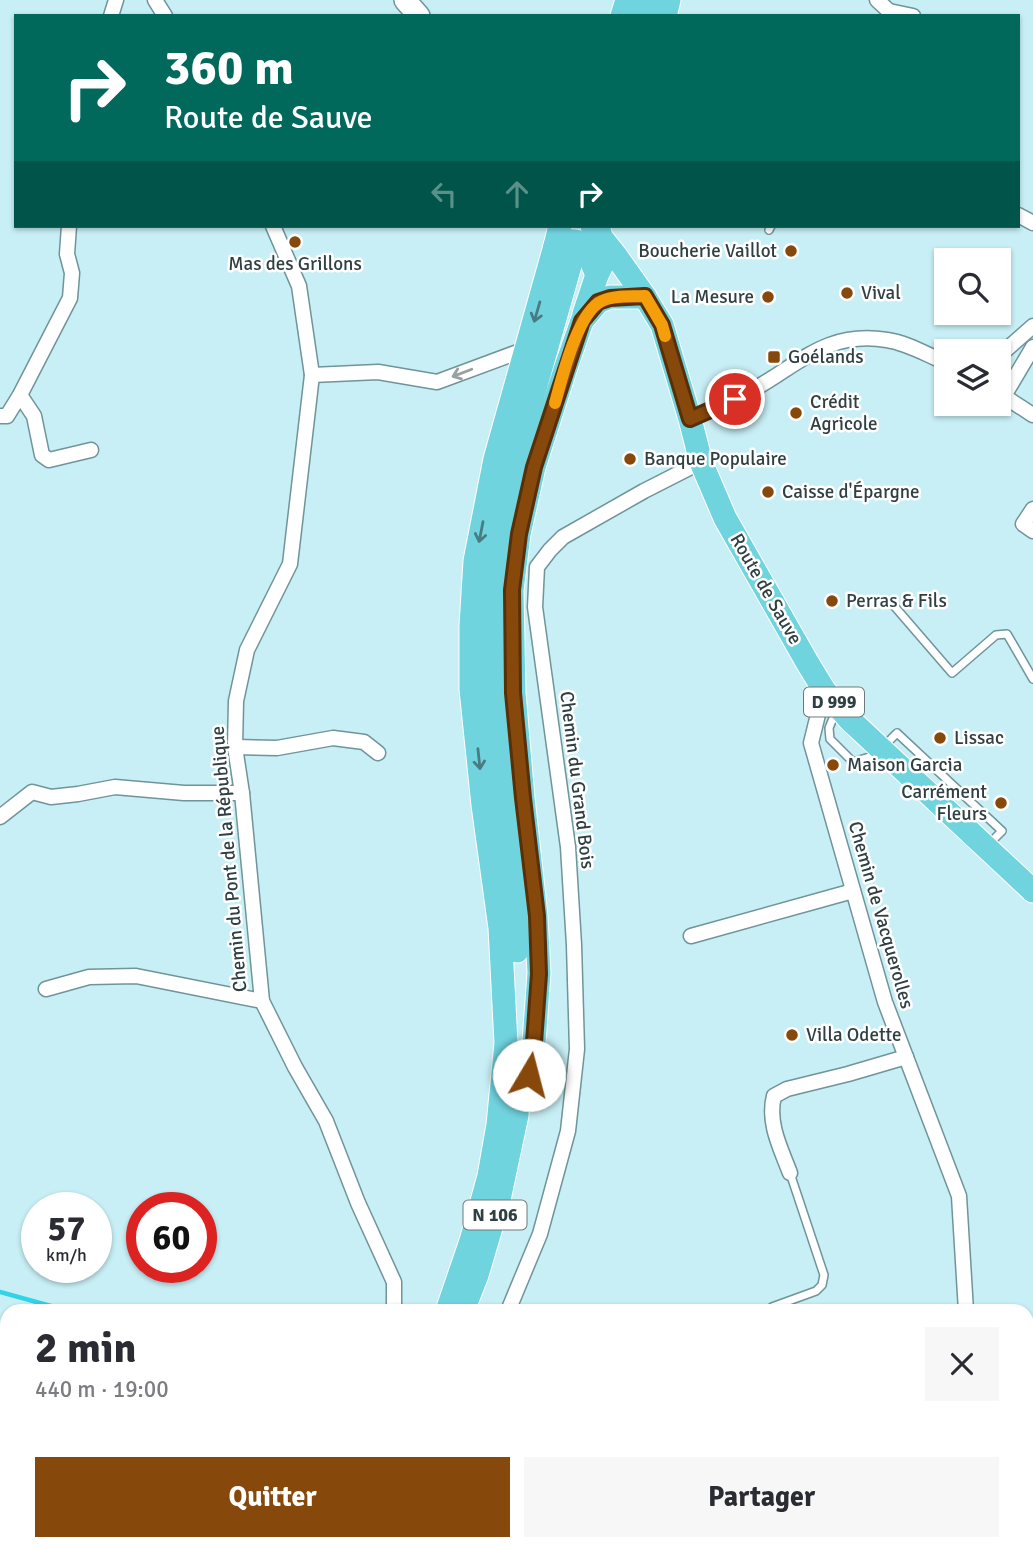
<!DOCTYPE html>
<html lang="fr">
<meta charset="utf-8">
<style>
:root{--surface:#fff;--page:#f7f7f7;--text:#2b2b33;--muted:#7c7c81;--accent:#87480b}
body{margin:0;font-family:Signika,sans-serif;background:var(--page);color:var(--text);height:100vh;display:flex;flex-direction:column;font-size:26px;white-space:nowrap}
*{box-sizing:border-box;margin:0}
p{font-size:23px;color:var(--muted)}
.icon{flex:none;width:38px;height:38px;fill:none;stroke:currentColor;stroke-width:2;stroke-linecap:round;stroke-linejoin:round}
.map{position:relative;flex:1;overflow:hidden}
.side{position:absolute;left:0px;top:1304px;width:1034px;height:247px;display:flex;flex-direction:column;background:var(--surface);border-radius:21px 21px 0 0;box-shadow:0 2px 5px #0004}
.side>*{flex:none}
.hud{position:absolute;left:14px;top:14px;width:1006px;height:214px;border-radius:0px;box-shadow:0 2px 5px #0004;background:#00695c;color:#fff;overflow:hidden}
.controls{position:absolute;left:934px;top:248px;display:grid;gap:14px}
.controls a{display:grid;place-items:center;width:77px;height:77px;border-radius:0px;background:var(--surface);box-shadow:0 2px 5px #0004;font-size:35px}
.speed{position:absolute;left:21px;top:1192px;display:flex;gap:14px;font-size:35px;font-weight:700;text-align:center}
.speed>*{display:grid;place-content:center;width:91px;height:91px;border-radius:50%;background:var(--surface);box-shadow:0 2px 5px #0004;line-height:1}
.speed small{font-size:18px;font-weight:400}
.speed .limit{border:10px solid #d22;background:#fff;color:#111}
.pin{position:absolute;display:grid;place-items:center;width:60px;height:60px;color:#fff;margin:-30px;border:4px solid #fff;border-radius:50%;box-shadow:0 2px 7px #0007}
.me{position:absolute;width:77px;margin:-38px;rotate:8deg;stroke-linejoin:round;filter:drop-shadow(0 0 5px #0008)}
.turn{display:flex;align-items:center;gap:24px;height:147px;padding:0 35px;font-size:32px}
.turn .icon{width:91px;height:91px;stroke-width:2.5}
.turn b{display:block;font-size:49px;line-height:60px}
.lanes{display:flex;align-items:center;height:66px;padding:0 35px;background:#0003;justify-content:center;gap:35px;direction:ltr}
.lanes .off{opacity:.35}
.round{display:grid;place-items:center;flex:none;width:74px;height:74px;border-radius:0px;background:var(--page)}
.head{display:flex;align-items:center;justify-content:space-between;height:119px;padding:0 35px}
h1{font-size:42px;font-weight:700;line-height:52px}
.primary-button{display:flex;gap:14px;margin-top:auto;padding:14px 35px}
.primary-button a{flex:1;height:80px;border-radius:0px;background:var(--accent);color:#fff;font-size:28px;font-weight:700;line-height:80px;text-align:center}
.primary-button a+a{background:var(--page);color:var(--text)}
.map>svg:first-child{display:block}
</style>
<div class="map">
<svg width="1033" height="1549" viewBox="0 0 1033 1549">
<rect width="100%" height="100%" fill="#c7eff5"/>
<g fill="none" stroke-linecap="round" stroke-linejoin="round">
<!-- stream -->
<g stroke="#31d3e7" stroke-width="4.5">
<polyline points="0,1292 58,1308 60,1311"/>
<polyline points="0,1497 7,1485"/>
</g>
<defs>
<g id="lane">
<polyline points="769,230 771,226"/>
<polyline points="895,607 952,673 996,635 1007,634 1033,679"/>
<polyline points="836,711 829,728 830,739 853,762 879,754"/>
<polyline points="884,746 897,733 1002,831 989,844"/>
<polyline points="772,1307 816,1291 822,1285 824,1275 790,1173"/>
<polyline points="880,1549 889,1544"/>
</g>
<g id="street">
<polyline points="155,0 165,16"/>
<polyline points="877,0 889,11 913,16"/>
<polyline points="111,16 116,0"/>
<polyline points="1018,215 1033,223"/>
<polyline points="273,226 299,286 312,375 290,564 247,650 236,701 235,747 242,793 262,1001 295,1067 326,1121 358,1203 394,1282 394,1311"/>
<polyline points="999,356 1033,326"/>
<polyline points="312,375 378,372 437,382 526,349"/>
<polyline points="999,393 1033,415"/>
<polyline points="20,395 34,416 42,455 49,460 91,450"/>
<polyline points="1004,396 1033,347"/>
<polyline points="0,416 7,416 20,395 70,298 72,273 67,254 69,226"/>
<path d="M690 419C710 410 731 403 749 392 798 366 825 330 887 340 908 343 927 355 947 363"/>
<polyline points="1033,509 1023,524 1033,531"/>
<polyline points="824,690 811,743 885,1002 959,1196 966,1311"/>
<polyline points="235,747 277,748 333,738 364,742 378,753"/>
<polyline points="0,817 32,792 51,797 78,794 115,787 184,793 242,793"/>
<polyline points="691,936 853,891"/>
<polyline points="46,989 89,977 136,976 262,1001"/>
<path d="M790 1173C781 1149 767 1123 774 1096L787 1089 848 1074 906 1057"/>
<polyline points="508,1311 540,1234 568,1131 577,1049 574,945 568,847 535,607 537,567 550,550 563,537 644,491 701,462"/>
<polyline points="0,1429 4,1429 7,1427"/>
<polyline points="487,1544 488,1549"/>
<polyline points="907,1544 913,1549"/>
<polyline points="77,1549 81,1544"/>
</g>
<polyline id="secondary" points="405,0 419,16"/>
<g id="primary">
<polyline points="622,16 627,0"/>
<polyline points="644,16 648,0"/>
<polyline points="665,16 669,0"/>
<polyline points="592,226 616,256 645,297 662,325 690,419 701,462 725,518 807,662 824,690 849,719 1033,891"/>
<path d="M555 246C566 240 573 239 584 244L597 275"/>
<polyline points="584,314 597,275 604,261 600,233"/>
<polyline points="517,951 515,914 492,689 491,613 495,559 513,466 571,262"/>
<polyline points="528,1082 533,1056 539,973 536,916 523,798 514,693 512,590 519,534 534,467 566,367 582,321 598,302 610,297 645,297"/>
<polyline points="464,1308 477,1275 498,1204 517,1115 519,1059"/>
<polyline points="447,1311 471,1241 489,1176 498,1125 506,1043 500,928 483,805 471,689 471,626 475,561 495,459 555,246 560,226"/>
<polyline points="311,1549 315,1544"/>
</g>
</defs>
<!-- lane casing -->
<use href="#lane" stroke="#6f949a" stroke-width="10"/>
<!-- street casing -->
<use href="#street" stroke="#6f949a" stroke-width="17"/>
<!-- secondary casing -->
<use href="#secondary" stroke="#6f949a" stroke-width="24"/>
<!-- primary casing -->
<use href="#primary" stroke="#fff" stroke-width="25"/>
<!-- lane -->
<use href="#lane" stroke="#fff" stroke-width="7"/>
<!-- street -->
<use href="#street" stroke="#fff" stroke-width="14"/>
<!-- secondary -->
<use href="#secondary" stroke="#fff" stroke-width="21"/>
<!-- primary -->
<use href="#primary" stroke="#70d4df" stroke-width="23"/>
</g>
<!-- one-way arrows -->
<defs><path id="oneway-shaft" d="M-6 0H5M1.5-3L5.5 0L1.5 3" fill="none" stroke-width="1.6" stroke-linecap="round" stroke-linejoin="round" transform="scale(1.75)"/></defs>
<g stroke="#4a7b81">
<use href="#oneway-shaft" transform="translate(537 312) rotate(106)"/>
<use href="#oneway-shaft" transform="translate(481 532) rotate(101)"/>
<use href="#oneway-shaft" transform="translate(479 759) rotate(84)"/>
</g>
<use stroke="#98a0a0" href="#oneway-shaft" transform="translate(462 373) rotate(159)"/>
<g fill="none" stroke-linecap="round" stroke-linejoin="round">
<defs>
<polyline id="route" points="529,1075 533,1056 539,974 537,916 523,798 513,693 512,590 519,534 534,467 582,321 598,302 610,298 645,296 662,325 690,419 735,399"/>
</defs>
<!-- route casing -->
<use href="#route" stroke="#582f07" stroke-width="18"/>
<!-- route -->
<use href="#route" stroke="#87480b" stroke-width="12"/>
<!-- slow -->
<path stroke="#f59e0b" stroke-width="12" d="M555 403C562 378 578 311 602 301 614 295 631 297 645 296L662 325 665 336"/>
</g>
<!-- markers -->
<g fill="#87480b" stroke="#fff" stroke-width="2.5">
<circle cx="295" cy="242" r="7"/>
<circle cx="791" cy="251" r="7"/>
<circle cx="847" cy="293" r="7"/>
<circle cx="768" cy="297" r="7"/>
<rect x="767" y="350" width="14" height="14" rx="3.5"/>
<circle cx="796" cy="413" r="7"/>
<circle cx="630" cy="459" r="7"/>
<circle cx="768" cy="492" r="7"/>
<circle cx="832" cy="601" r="7"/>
<circle cx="940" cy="738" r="7"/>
<circle cx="833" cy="765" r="7"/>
<circle cx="1001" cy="803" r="7"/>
<circle cx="792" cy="1035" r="7"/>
</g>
<g text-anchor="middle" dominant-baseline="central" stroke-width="5" stroke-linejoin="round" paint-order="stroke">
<!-- shield labels -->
<g fill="#fff" stroke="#6e797b" stroke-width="2">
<rect x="804" y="687.5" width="60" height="29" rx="5"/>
<rect x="463.5" y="1200.5" width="63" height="29" rx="5"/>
</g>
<g font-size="18" font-weight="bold" fill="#304042">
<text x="834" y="702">D 999</text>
<text x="495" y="1215">N 106</text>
</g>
<!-- poi labels -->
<g font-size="19" fill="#304042" stroke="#fff" text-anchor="start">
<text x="777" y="251" text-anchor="end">Boucherie Vaillot</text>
<text x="295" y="264" text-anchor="middle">Mas des Grillons</text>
<text x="861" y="293">Vival</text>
<text x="754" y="297" text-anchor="end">La Mesure</text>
<text x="788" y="357">Goélands</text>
<text x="810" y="402">Crédit<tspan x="810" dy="22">Agricole</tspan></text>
<text x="644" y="459">Banque Populaire</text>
<text x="782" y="492">Caisse d'Épargne</text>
<text x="846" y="601">Perras &amp; Fils</text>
<text x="954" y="738">Lissac</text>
<text x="847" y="765">Maison Garcia</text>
<text x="987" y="792" text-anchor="end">Carrément<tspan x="987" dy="22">Fleurs</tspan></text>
<text x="806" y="1035">Villa Odette</text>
</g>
<!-- street labels -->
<g font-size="19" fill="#304042" stroke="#fff">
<text transform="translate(766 589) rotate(60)">Route de Sauve</text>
<text transform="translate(577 780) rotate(83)">Chemin du Grand Bois</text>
<text transform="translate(229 859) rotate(-95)">Chemin du Pont de la République</text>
<text transform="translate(881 915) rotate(74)">Chemin de Vacquerolles</text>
</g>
</g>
</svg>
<div class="controls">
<a><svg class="icon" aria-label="search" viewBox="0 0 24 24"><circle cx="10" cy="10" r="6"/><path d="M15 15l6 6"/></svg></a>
<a><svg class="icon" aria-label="layers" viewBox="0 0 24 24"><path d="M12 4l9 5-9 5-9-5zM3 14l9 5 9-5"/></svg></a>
</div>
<div class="speed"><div>57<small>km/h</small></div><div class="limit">60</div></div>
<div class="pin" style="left:735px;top:399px;background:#d93025"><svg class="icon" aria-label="arrive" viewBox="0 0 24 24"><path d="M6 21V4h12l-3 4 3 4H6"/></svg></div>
<svg class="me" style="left:529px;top:1075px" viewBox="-20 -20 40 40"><circle r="19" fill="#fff"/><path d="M0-13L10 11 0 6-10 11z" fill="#87480b"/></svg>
<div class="hud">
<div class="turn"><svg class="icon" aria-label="right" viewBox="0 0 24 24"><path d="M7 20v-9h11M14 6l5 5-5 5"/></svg><div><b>360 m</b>Route de Sauve</div></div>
<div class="lanes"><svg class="icon off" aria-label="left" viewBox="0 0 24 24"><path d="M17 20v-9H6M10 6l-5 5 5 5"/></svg><svg class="icon off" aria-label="ahead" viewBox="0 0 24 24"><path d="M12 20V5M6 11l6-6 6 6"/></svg><svg class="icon" aria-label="right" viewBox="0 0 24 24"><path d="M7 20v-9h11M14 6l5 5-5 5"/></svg></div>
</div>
<section class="side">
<div class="head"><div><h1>2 min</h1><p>440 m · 19:00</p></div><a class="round"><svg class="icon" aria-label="close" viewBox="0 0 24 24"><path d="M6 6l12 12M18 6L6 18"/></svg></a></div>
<div class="primary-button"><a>Quitter</a><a>Partager</a></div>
</section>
</div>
